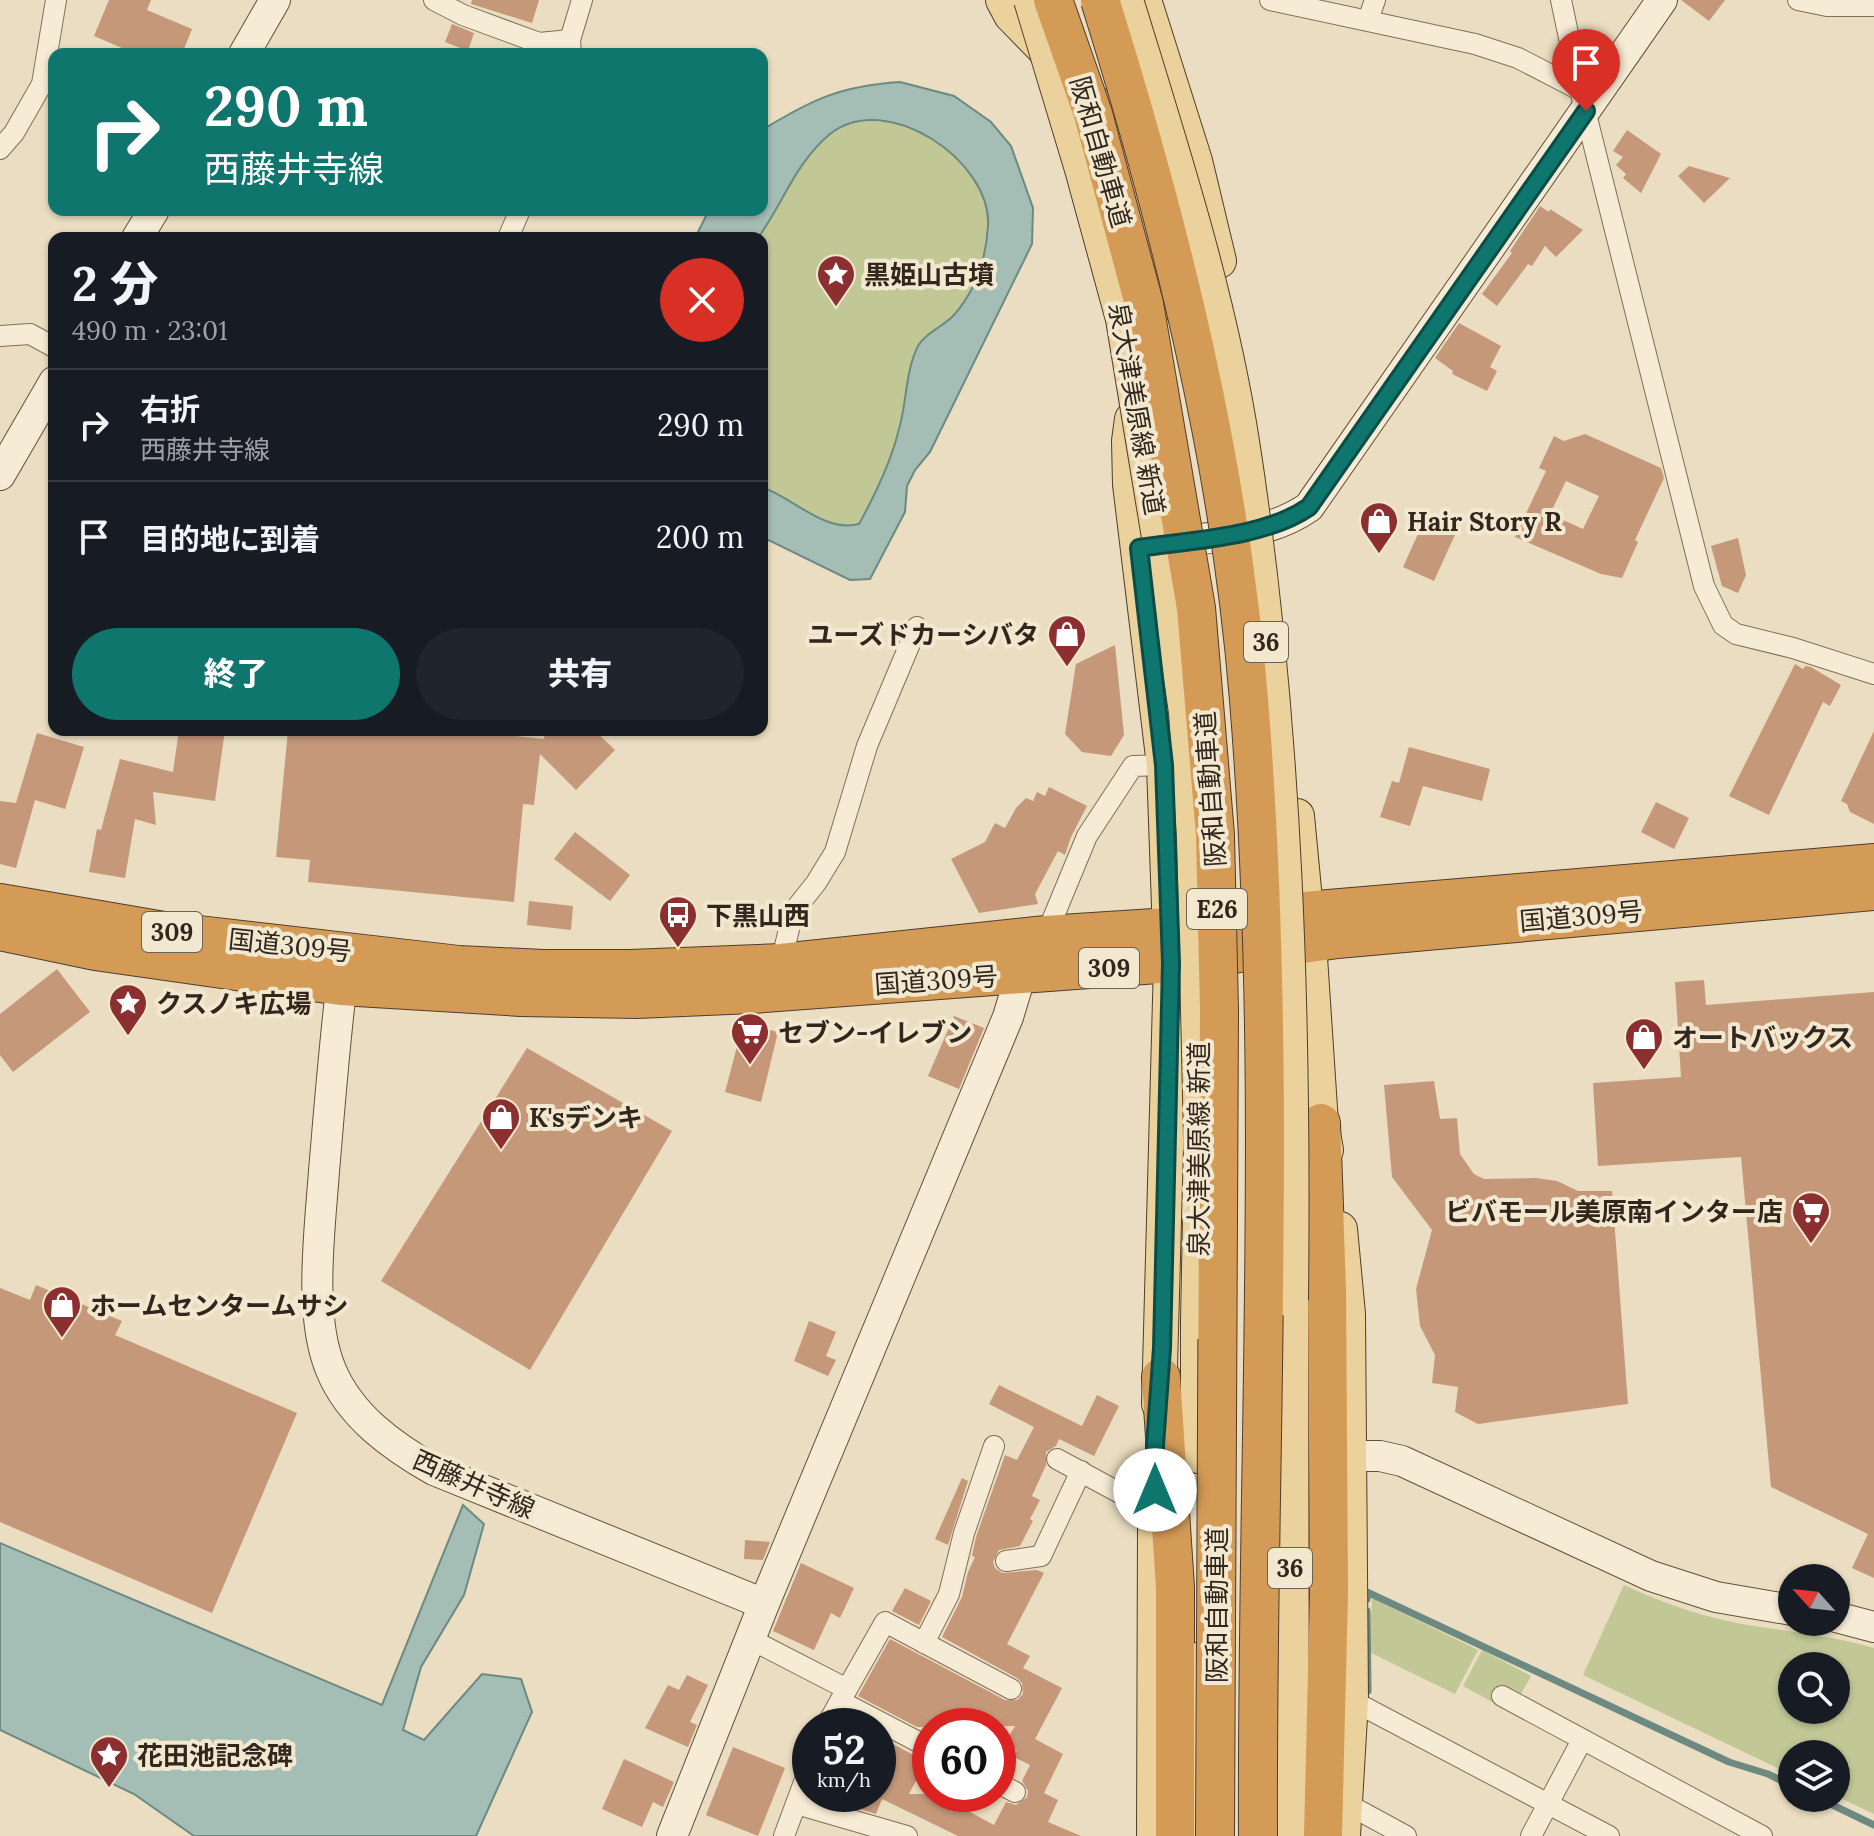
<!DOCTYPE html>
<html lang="ja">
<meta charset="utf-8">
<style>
:root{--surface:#171b24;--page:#20242c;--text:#f1f3f6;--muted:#9ea1a6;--line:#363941;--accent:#0f766e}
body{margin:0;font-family:Lora,"Noto Sans JP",serif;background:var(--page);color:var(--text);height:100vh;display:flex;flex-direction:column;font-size:30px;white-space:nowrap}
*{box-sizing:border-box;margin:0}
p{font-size:26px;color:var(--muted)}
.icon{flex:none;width:44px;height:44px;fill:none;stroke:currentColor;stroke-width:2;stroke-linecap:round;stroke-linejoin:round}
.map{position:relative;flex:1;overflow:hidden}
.sheet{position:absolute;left:48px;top:232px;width:720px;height:504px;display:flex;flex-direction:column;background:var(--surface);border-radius:16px;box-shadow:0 2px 6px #0004}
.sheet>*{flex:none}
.top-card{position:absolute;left:48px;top:48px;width:720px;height:168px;border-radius:16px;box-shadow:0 2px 6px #0004;background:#0f766e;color:#fff;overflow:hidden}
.needle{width:52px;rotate:297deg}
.fabs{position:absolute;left:1778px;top:1564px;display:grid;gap:16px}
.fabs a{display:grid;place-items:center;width:72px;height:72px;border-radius:50%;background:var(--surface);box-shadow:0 2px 6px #0004;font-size:40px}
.speed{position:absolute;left:792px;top:1708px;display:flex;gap:16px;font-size:40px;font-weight:700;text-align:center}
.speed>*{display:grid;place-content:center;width:104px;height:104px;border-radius:50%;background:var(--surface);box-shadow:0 2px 6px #0004;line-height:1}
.speed small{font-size:20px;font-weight:400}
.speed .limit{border:12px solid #d22;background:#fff;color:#111}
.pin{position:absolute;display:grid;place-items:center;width:68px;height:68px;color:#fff;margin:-82px -34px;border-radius:50% 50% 50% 0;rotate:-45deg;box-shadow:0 0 8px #0007}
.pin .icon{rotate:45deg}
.me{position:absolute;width:88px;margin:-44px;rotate:0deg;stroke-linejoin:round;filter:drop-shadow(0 0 6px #0008)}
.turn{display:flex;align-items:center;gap:28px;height:168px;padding:0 24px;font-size:36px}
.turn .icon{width:104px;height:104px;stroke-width:2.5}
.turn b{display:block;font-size:56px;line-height:68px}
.round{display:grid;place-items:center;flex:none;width:84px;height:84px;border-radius:42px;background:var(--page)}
.head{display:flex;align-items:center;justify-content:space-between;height:136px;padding:0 24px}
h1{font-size:48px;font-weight:800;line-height:60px}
.primary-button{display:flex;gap:16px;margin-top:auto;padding:16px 24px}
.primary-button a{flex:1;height:92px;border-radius:48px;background:var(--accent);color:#fff;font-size:32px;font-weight:800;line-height:92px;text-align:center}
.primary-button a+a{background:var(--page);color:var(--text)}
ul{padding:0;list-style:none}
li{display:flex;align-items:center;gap:24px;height:112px;padding:0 24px;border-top:2px solid var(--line)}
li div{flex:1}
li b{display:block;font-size:30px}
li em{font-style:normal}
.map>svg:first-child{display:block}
</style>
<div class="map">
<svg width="1874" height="1836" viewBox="0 0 1874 1836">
<rect width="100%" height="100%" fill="#eaddc1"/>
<!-- green -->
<g fill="#c2c796" fill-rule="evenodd">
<polygon points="901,113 961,153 993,216 979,285 907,410 869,525 829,537 762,500 762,238 733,238 762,210 795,152 848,115"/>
<path d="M1624 1585C1657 1600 1688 1612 1723 1620 1773 1631 1824 1633 1874 1648V1814L1836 1796V1754H1792V1775L1583 1675ZM1792 1666H1836V1710H1792Z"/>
<polygon points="1372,1598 1478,1650 1455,1694 1369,1652"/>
<polygon points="1482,1650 1531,1676 1521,1694 1507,1687 1498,1705 1463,1686"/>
</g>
<!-- water -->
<g fill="#a4bdb5" stroke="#6c8a82" stroke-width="2">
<path d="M900 82 954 96 991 122 1011 146 1033 208 1032 244 930 452 915 470 907 486 905 512 870 579 850 580 762 537V487C793 498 825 533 859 524 875 495 891 462 899 429 907 402 905 372 918 346 924 334 944 326 954 315 976 290 986 258 988 226 992 161 886 89 830 134 796 162 783 203 758 238H695L709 210H762V130C813 99 840 86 900 82Z"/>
<polygon points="463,1505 484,1524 464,1595 421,1667 403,1730 424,1740 482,1674 521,1679 532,1712 476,1836 194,1836 134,1794 0,1730 0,1543 382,1705"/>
</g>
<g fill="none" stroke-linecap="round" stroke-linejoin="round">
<!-- stream -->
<g stroke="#6c8a82" stroke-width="7">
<polyline points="1367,1599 1367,1592 1729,1762 1768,1774 1792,1786"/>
<polyline points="1367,1611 1368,1691"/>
<polyline points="1818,1798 1874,1825"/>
</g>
</g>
<!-- building -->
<g fill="#c5987a" fill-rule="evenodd">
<polygon points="109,0 151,0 147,10 192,29 182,54 136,54 94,36"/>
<polygon points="472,0 539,0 532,23 471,4"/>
<polygon points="1681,0 1725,0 1709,21"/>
<polygon points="452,24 474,33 468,51 445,42"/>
<polygon points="1627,130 1661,154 1641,193 1623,178 1626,174 1616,165 1623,157 1613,151"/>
<polygon points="1689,166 1730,178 1704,203 1678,176"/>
<polygon points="1540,206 1549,212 1550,209 1583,230 1556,257 1545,246 1532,266 1528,264 1497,306 1482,294 1512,253 1510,251"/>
<polygon points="1459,323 1501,346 1490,367 1497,371 1487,391 1452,374 1453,371 1435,358"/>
<path d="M1585 434 1661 468 1664 478 1635 540 1638 542 1622 578 1601 574 1515 537 1546 471 1539 468 1554 436 1564 441ZM1566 481 1599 496 1583 529 1550 514Z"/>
<polygon points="1427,514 1458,528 1434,581 1403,567"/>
<polygon points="1738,538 1746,575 1738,593 1722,586 1711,546"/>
<polygon points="1115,645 1124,735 1111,756 1082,752 1065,734 1076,664"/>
<polygon points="1795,664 1803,669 1805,666 1811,667 1841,685 1830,706 1823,702 1769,815 1729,796"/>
<polygon points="179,730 225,730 215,801 153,792 156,825 135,819 125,878 89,872 97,829 101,830 120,759 173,772"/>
<polygon points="288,730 455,730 544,739 545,730 594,730 615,750 576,790 540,754 534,805 523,804 514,902 308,882 310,860 276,857"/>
<polygon points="1874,731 1874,824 1850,812 1847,804 1841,801"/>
<polygon points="37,733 84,747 65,809 35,800 16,868 0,864 0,801 16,803"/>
<polygon points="1409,747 1490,769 1482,801 1423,786 1410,826 1380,817 1392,781 1399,783"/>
<polygon points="1049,787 1087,806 1071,837 1065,855 1058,851 1035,894 1038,904 979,913 951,859 985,842 995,823 1005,828 1016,808 1026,798 1033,801 1037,792 1045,796"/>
<polygon points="1656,802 1689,818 1674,849 1641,832"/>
<polygon points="575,832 630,875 610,901 554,859"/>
<polygon points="529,901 573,906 571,930 527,925"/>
<polygon points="57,969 90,1012 13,1072 0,1055 0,1014"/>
<polygon points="1704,980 1706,1005 1874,992 1874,1578 1852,1568 1868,1534 1771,1487 1741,1157 1598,1166 1593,1083 1681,1077 1675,982"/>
<polygon points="954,1016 984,1028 959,1089 928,1076"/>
<polygon points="743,1024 778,1032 761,1102 725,1092"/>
<polygon points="527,1048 672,1131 530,1370 381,1281"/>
<polygon points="1434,1081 1440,1119 1457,1118 1460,1154 1474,1174 1484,1179 1536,1178 1557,1181 1578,1191 1612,1191 1628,1404 1478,1424 1455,1412 1458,1387 1432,1383 1435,1355 1420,1326 1416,1289 1432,1230 1392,1177 1384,1085"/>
<polygon points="36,1285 122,1321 115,1335 297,1413 212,1613 0,1522 0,1288 30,1300"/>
<polygon points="809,1321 836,1332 826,1356 836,1360 828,1376 794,1361"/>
<polygon points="999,1385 1082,1426 1097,1395 1119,1406 1094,1456 1059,1439 1056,1446 1046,1452 1046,1465 1032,1496 1040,1500 1030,1519 1033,1521 1020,1546 999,1550 993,1562 995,1568 1002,1573 1037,1570 1044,1573 1007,1644 1030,1656 1023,1668 1062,1688 1035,1739 1063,1754 1044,1793 1058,1800 1048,1822 1081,1836 958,1836 882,1799 876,1814 833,1801 836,1794 878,1794 878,1750 884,1739 926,1762 909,1794 963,1794 957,1805 994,1825 1006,1802 1016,1805 1027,1797 1028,1791 1022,1781 1030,1765 1014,1757 1017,1750 1005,1743 1015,1726 917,1727 858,1696 890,1639 1005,1700 1017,1700 1023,1694 1022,1683 1017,1678 942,1637 962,1597 968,1572 975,1557 972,1556 976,1537 1005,1455 1017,1460 1034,1427 989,1404"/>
<polygon points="962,1478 968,1481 948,1545 935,1539"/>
<polygon points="745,1540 770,1542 763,1560 744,1559"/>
<polygon points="801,1563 854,1588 840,1618 831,1613 814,1650 773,1631"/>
<polygon points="905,1588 931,1601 919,1625 892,1611"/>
<polygon points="687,1675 708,1685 690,1722 697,1725 688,1747 645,1728 668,1685 679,1690"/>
<polygon points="733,1747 785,1768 758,1836 706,1815"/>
<polygon points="624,1759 674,1782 663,1807 653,1802 642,1827 602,1809"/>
</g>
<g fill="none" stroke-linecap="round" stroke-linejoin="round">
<defs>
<g id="street">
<polyline points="434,0 463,15 539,43 570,40"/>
<polyline points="1270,0 1475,44 1518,58 1580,90"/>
<polyline points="1561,0 1580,90 1704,586 1723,625 1736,634 1793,648 1874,674"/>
<polyline points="1798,0 1827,6 1874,6"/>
<polyline points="1368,20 1375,0"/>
<polyline points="571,54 570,40 582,0"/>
<polyline points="0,149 14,133 42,84 56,0"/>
<polyline points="508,238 520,210"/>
<polyline points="0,336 30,334 54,347"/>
<polyline points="1046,935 1087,836 1133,766 1164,765"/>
<polyline points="781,963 793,912 816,883 835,852 867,746 917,627"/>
<polyline points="1057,1459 1155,1512"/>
<polyline points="1006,1561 1041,1556 1081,1471"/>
<polyline points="750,1639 847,1689"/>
<polyline points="924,1643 949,1594 964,1533 994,1446"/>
<polyline points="1502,1696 1762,1836"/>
<polyline points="1351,1700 1609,1836"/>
<polyline points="840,1701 930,1748"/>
<polyline points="826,1726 885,1622 1011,1689"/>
<polyline points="998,1783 1015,1792"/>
<polyline points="796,1804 907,1836"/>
<polyline points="1345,1810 1360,1811 1406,1836"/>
<polyline points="784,1836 810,1766"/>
<polyline points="1531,1836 1582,1740"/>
</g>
<g id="secondary">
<polyline points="244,54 275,0"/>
<polyline points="137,238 154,210"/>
<polyline points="0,475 54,382"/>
<path d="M1165 544C1213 536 1268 536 1309 507L1662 0"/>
<path d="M344 965C335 1034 330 1102 324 1171 320 1229 308 1316 331 1370 350 1416 392 1446 434 1470L764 1604"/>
<polyline points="1349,1456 1380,1456 1402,1461 1651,1576 1716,1597 1792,1610"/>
<polyline points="1836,1617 1874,1627"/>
<polyline points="672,1836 764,1604 1008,1017 1021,974"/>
</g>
<g id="primary">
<polyline points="1003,0 1011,15 1053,58"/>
<polyline points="1144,0 1195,161 1219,261"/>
<path d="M1095 103C1142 158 1162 245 1150 316"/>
<polyline points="1132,419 1129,441 1130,484 1164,765 1171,963 1159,1404"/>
<polyline points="1297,816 1309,942 1321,1123 1326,1150"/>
<polyline points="1340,1229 1348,1314 1351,1700 1343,1836"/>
<polyline points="1291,1300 1292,1836"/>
<polyline points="1198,1322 1198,1456"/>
<polyline points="1154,1836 1155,1528"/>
<polyline points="1195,1836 1197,1660"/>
</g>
<g id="highway">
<polyline points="0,903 164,931 459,965 544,969 630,969 781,963 1046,935 1170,927 1305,911 1874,863"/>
<polyline points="0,931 95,951 341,986 521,997 637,999 752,994 1171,963 1337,939 1874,891"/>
<polyline points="1321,1123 1327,1289 1329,1592 1323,1836"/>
<polyline points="1161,1377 1175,1587 1175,1836"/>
</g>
</defs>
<!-- street casing -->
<use href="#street" stroke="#826f5a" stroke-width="22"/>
<!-- secondary casing -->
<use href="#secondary" stroke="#64503e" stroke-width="32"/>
<!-- primary casing -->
<use href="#primary" stroke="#503d2e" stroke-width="36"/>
<!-- highway casing -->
<use href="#highway" stroke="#503d2e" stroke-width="40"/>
<!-- street -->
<use href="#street" stroke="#f6ebd4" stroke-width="20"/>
<!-- secondary -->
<use href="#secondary" stroke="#f6ebd4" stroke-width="30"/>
<!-- primary -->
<use href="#primary" stroke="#ebd19b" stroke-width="34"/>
<!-- highway -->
<use href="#highway" stroke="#d49b57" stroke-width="38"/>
<defs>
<g id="primary-bridge">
<polyline points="1031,0 1082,169 1123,319 1172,616 1186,712 1194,839 1201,1137"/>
<path d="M1126 0C1171 147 1220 296 1243 448 1286 730 1294 1016 1291 1300"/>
<polyline points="1198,1322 1200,1218"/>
</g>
<g id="highway-bridge">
<polyline points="1053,0 1093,114 1144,304 1196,608 1215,835 1219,1010 1215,1836"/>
<path d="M1100 0C1171 227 1230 462 1249 700 1280 1078 1256 1458 1258 1836"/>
</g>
</defs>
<!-- primary-bridge casing -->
<use href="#primary-bridge" stroke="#503d2e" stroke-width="36" stroke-linecap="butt"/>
<!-- highway-bridge casing -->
<use href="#highway-bridge" stroke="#503d2e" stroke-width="40" stroke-linecap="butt"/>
<!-- primary-bridge -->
<use href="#primary-bridge" stroke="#ebd19b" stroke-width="34"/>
<!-- highway-bridge -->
<use href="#highway-bridge" stroke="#d49b57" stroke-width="38"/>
</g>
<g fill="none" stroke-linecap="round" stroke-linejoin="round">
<defs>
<path id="route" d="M1155 1490V1445L1162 1348 1171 963 1164 765 1139 548C1192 540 1266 537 1309 507L1586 111"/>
</defs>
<!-- route casing -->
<use href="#route" stroke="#0a4d48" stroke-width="20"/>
<!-- route -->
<use href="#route" stroke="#0f766e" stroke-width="14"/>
</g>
<!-- icons -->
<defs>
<symbol id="sight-pin" viewBox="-11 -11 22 30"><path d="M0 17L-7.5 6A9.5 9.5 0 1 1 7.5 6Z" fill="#8c2f31" stroke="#f2e8d0"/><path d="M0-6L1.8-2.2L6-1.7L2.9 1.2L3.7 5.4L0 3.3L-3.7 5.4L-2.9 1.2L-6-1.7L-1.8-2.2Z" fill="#fff"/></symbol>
<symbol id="shop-pin" viewBox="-11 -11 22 30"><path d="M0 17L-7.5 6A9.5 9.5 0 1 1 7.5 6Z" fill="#8c2f31" stroke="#f2e8d0"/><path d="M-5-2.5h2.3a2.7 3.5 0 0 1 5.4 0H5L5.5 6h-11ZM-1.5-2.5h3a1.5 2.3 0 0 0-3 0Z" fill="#fff"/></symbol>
<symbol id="bus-pin" viewBox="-11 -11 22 30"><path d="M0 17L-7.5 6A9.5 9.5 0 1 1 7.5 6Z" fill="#8c2f31" stroke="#f2e8d0"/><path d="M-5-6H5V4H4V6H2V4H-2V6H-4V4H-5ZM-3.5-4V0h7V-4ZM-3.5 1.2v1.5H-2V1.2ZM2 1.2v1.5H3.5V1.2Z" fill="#fff"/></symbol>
<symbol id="supermarket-pin" viewBox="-11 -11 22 30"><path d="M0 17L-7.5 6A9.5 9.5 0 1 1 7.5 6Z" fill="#8c2f31" stroke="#f2e8d0"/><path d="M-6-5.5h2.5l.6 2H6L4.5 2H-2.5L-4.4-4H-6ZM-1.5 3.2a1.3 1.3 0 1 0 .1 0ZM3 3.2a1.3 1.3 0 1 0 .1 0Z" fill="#fff"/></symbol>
</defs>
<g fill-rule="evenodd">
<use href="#sight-pin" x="814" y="252" width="44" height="60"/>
<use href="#shop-pin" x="1357" y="499" width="44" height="60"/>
<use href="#shop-pin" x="1045" y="612" width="44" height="60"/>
<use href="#bus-pin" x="656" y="893" width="44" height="60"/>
<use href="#sight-pin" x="106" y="981" width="44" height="60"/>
<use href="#supermarket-pin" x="728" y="1010" width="44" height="60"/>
<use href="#shop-pin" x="1622" y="1015" width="44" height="60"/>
<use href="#shop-pin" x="479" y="1095" width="44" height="60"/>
<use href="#supermarket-pin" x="1789" y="1189" width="44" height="60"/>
<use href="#shop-pin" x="40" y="1283" width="44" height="60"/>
<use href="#sight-pin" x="87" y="1733" width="44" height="60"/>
</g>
<g text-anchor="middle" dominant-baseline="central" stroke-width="8" stroke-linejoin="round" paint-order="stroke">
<!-- shield labels -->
<g fill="#f2e8d0" stroke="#6c6153" stroke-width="2">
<rect x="1244" y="622" width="44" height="40" rx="6"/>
<rect x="1187" y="889" width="60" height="40" rx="6"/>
<rect x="142" y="912" width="60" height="40" rx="6"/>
<rect x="1079" y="948" width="60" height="40" rx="6"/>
<rect x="1268" y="1548" width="44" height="40" rx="6"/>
</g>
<g font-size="24" font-weight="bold" fill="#33271d">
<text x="1266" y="642">36</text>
<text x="1217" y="909">E26</text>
<text x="172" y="932">309</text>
<text x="1109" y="968">309</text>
<text x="1290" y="1568">36</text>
</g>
<!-- street labels -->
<g font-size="26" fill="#33271d" stroke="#f2e8d0">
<text transform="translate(1101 152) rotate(74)">阪和自動車道</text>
<text transform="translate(1137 409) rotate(80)">泉大津美原線 新道</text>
<text transform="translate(1210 789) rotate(-94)">阪和自動車道</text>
<text transform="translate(1581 916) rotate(-5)">国道309号</text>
<text transform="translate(290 945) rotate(6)">国道309号</text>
<text transform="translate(936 980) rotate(-4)">国道309号</text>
<text transform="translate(1198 1149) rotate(-90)">泉大津美原線 新道</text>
<text transform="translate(474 1484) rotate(24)">西藤井寺線</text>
<text transform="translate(1216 1605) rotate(-90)">阪和自動車道</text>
</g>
<!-- poi labels -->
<g font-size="26" font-weight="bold" fill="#33271d" stroke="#f2e8d0" text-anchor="start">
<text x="864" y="274">黒姫山古墳</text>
<text x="1407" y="521">Hair Story R</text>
<text x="1039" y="634" text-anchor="end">ユーズドカーシバタ</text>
<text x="706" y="915">下黒山西</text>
<text x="156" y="1003">クスノキ広場</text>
<text x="778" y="1032">セブン-イレブン</text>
<text x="1672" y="1037">オートバックス</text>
<text x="529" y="1117">K'sデンキ</text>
<text x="1783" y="1211" text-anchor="end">ビバモール美原南インター店</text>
<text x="90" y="1305">ホームセンタームサシ</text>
<text x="137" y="1755">花田池記念碑</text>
</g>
</g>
</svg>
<div class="fabs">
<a><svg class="needle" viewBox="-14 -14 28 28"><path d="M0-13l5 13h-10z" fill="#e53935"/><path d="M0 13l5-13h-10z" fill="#9ea1a6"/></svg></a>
<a><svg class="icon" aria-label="search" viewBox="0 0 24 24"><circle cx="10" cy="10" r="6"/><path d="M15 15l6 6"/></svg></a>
<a><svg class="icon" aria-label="layers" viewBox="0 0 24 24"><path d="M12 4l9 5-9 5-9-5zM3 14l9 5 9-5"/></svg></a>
</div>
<div class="speed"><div>52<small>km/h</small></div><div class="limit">60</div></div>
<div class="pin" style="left:1586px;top:111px;background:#d93025"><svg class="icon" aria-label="arrive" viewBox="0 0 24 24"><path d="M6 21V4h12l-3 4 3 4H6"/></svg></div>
<svg class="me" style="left:1155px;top:1490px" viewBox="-20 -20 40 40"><circle r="19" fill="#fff"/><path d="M0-13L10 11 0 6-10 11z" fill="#0f766e"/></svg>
<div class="top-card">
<div class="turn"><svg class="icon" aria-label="right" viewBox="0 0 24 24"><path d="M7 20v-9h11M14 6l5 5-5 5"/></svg><div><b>290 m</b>西藤井寺線</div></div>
</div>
<section class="sheet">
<div class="head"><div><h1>2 分</h1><p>490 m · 23:01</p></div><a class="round" style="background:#d93025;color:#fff"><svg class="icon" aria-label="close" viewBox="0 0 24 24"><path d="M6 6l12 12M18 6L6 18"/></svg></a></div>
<ul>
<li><svg class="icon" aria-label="right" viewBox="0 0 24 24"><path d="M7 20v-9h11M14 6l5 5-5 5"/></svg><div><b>右折</b><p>西藤井寺線</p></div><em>290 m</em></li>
<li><svg class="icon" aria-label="arrive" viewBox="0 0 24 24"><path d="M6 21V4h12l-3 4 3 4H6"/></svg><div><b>目的地に到着</b></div><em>200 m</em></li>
</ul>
<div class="primary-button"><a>終了</a><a>共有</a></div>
</section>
</div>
